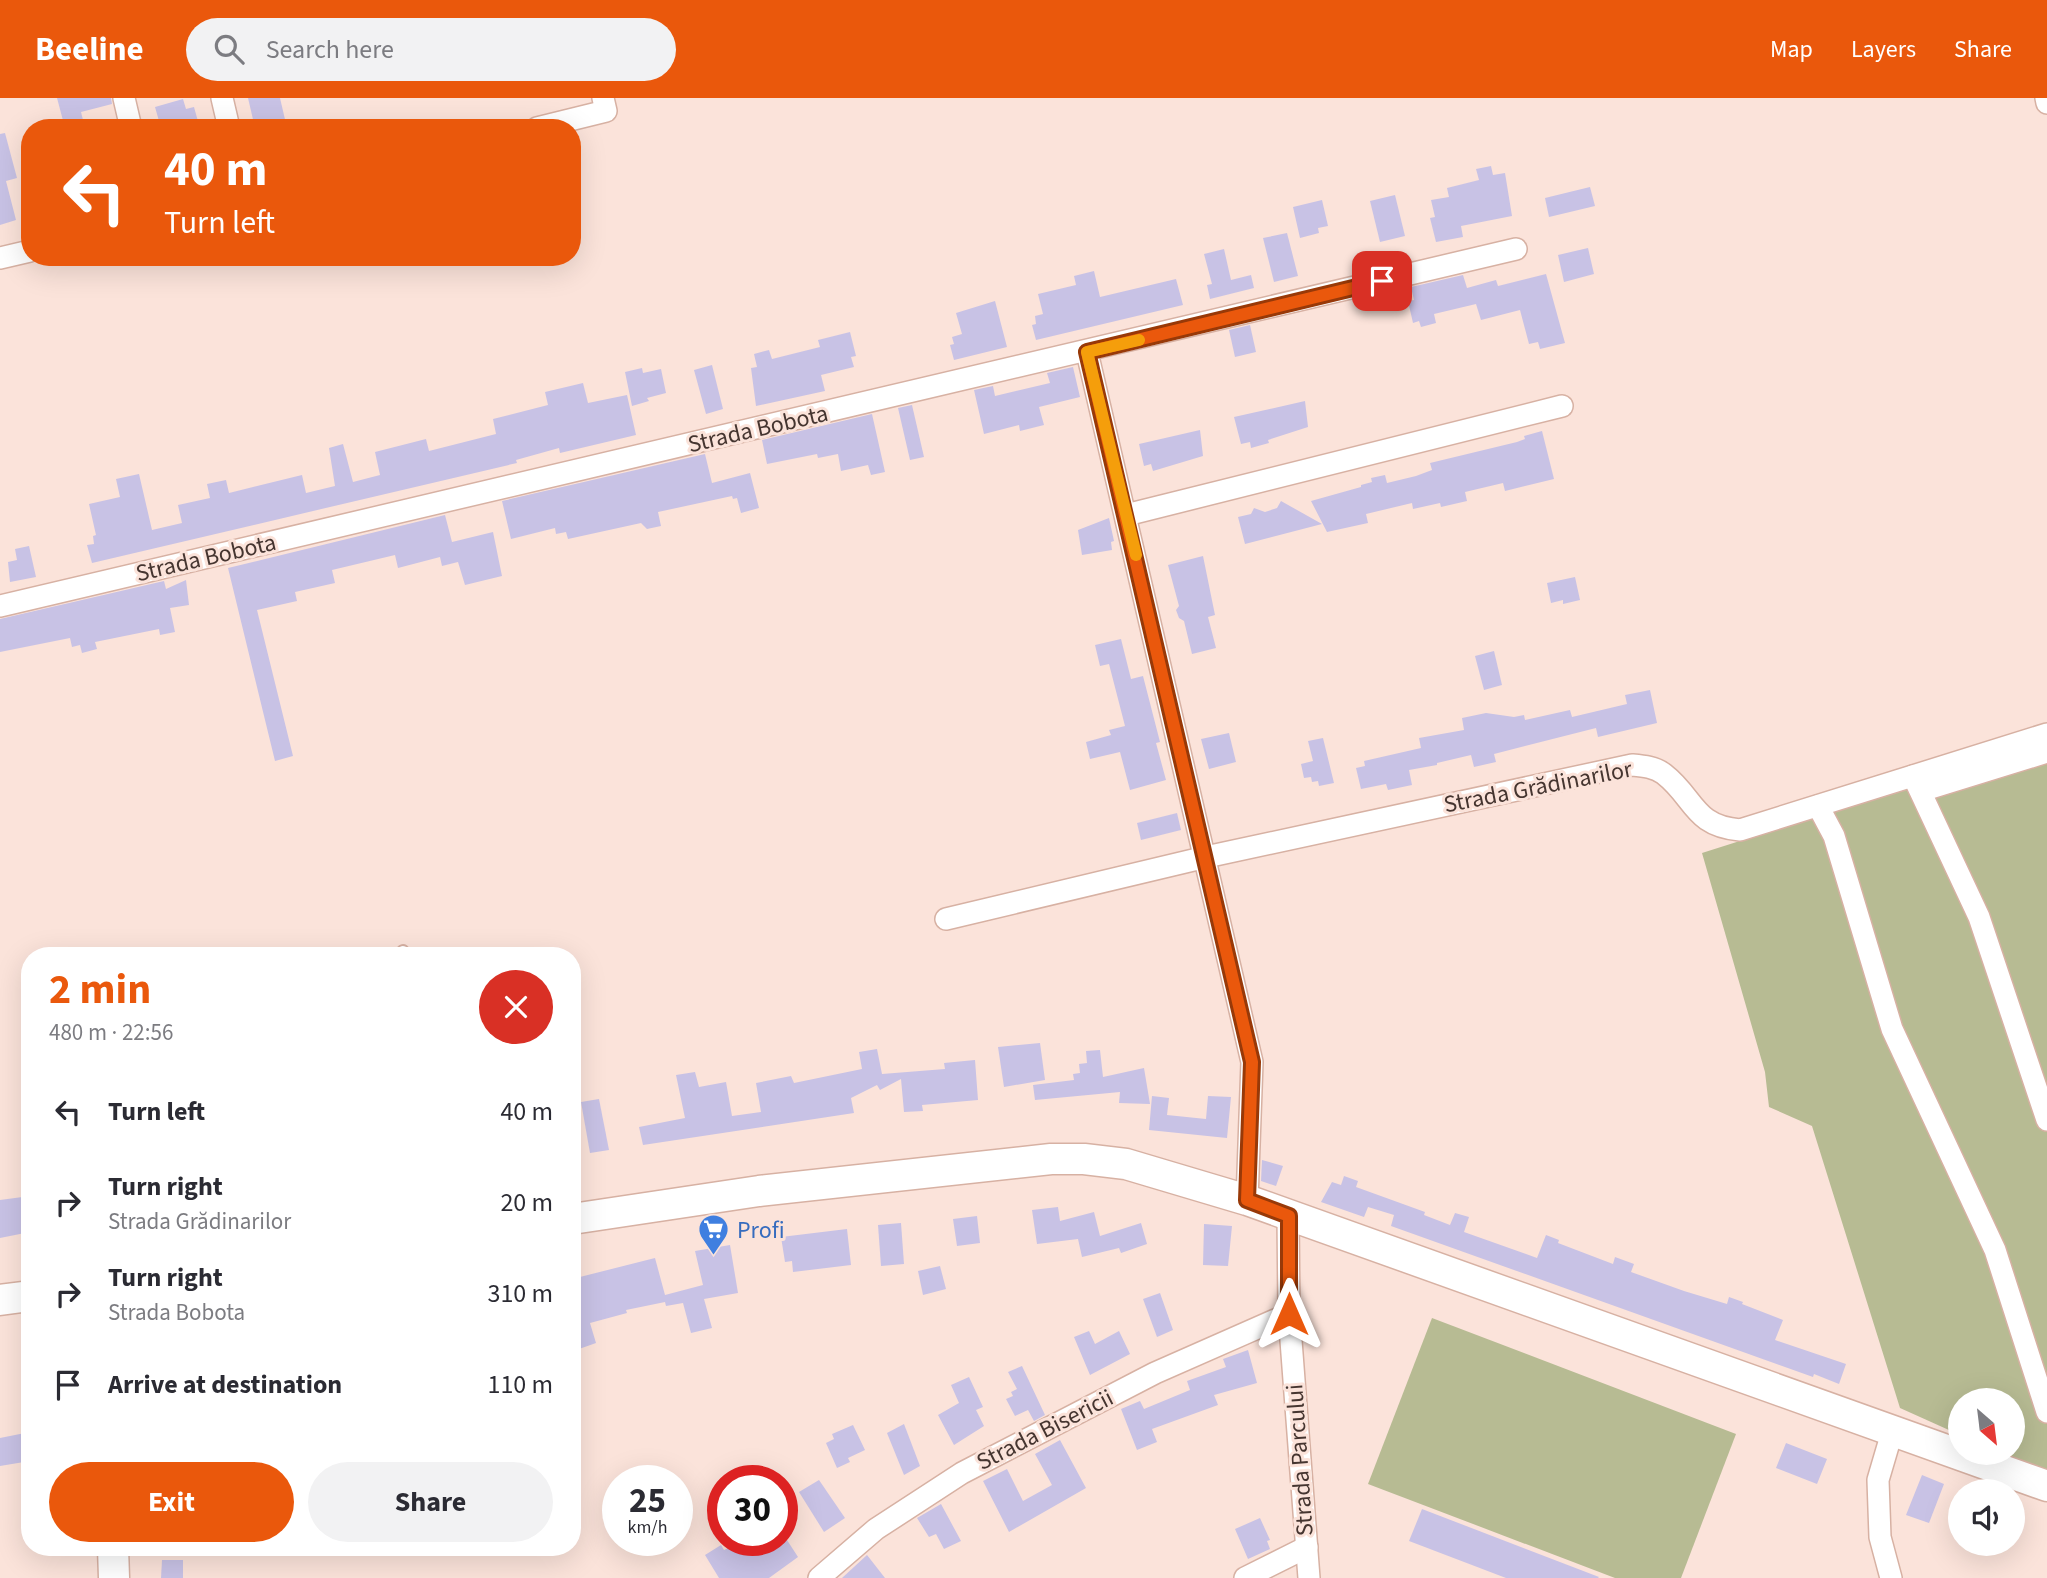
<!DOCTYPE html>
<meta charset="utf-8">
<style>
:root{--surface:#fff;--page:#f2f2f3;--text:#2b2b33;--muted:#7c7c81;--accent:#ea580c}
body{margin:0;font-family:"Source Sans 3",sans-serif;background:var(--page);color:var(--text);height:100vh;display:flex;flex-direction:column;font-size:26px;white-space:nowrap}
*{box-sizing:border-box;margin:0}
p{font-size:23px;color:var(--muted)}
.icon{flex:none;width:38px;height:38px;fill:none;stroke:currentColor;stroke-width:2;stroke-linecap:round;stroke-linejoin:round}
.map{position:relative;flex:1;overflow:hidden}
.panel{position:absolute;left:21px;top:849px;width:560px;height:609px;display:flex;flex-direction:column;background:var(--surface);border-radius:28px;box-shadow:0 7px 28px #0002}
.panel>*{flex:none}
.hud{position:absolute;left:21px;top:21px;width:560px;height:147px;border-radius:28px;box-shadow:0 7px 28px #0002;background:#ea580c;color:#fff;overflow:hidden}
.needle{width:46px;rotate:152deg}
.fabs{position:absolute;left:1948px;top:1290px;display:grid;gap:14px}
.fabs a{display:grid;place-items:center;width:77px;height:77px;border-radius:50%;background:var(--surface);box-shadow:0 7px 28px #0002;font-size:35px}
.speed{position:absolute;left:602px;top:1367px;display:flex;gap:14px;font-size:35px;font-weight:700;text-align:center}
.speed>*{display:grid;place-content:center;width:91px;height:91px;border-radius:50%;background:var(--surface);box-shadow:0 7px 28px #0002;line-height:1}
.speed small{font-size:18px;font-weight:400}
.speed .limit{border:10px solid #d22;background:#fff;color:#111}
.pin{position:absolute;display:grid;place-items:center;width:60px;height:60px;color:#fff;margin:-30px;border-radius:14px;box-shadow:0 4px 10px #0006}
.me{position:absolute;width:77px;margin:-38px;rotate:0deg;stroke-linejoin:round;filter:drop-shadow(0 0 5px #0008)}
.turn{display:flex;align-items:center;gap:24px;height:147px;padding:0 28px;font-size:32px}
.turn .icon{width:91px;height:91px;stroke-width:2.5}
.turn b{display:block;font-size:49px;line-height:60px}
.round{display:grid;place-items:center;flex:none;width:74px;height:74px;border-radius:37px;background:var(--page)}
.headline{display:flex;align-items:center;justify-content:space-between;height:119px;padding:0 28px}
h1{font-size:42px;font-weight:700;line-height:52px;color:var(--accent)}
.action{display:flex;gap:14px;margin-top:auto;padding:14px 28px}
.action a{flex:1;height:80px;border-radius:42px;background:var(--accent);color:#fff;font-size:28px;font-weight:700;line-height:80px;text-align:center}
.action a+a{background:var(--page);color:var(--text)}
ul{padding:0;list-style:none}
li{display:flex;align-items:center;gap:21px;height:91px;padding:0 28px}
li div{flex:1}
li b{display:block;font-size:26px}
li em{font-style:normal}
header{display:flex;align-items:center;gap:42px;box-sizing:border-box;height:98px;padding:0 35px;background:var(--accent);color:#fff}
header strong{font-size:33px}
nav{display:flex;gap:38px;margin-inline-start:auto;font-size:24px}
.search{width:490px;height:63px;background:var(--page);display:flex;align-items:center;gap:18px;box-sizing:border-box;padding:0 24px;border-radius:38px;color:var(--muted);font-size:26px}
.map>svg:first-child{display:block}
</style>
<header>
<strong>Beeline</strong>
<div class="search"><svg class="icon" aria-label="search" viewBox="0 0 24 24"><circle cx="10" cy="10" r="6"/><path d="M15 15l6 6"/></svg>Search here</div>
<nav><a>Map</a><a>Layers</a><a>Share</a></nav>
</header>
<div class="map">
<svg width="2047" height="1480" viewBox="0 0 2047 1480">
<rect width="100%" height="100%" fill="#fbe3da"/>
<!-- green -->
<g fill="#b7bb93">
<polygon points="2047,646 2047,1377 1998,1355 2012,1354 2012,1302 1960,1302 1960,1337 1900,1310 1812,1028 1769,1009 1765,974 1702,755"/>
<polygon points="1432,1220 1736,1336 1681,1480 1615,1480 1368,1386"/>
</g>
<!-- building -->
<g fill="#c8c2e5">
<polygon points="57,0 111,0 112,6 81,14 85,30 65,30"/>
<polygon points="248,0 280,0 287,30 255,30"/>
<polygon points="183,1 186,11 194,9 199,27 161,30 155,9"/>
<polygon points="5,35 17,80 6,83 16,122 0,127 0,36"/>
<polygon points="1491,68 1493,77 1505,75 1512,118 1461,128 1463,139 1436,144 1430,120 1435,119 1431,102 1449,99 1447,90 1479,82 1476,71"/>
<polygon points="1590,89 1595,108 1549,119 1545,100"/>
<polygon points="1395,97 1405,138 1380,144 1370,103"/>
<polygon points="1322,102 1328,128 1318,130 1319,135 1300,140 1293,109"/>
<polygon points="1287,135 1298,178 1274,184 1263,140"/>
<polygon points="1588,150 1594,176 1564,184 1558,157"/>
<polygon points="1224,151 1231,182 1251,177 1254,190 1210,201 1207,187 1212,186 1204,156"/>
<polygon points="1094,173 1100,199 1176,181 1183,207 1036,242 1032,227 1036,226 1035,218 1043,216 1038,196 1076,187 1074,178"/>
<polygon points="1546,176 1565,245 1540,251 1538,244 1529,246 1520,212 1481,222 1476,206 1434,216 1436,225 1421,229 1419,223 1413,225 1408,203 1414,202 1411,189 1463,177 1467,190 1496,182 1498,188"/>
<polygon points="995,203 1007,249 954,262 950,247 954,246 952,239 962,236 956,215"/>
<polygon points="1250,227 1256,254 1235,259 1229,232"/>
<polygon points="850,234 856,258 851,259 854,269 821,277 825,293 756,308 751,270 757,269 754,256 769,252 772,261 820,249 818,242"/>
<polygon points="712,267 723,311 706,316 694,272"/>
<polygon points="1073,269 1080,299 1039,309 1044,327 1020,333 1019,327 984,336 974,292 993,288 995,298 1050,285 1047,275"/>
<polygon points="642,270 643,275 661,271 666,295 647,300 649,303 632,308 625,274"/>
<polygon points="583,285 588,305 627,297 636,337 560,355 559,350 516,362 517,365 92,465 87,447 94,446 93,438 96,437 89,406 120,399 116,381 139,376 152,432 182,425 178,407 210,400 207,386 226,382 229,395 302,377 306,395 335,388 329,350 343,346 353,384 380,377 375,354 426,341 429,353 496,336 493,321 548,307 545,294"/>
<polygon points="1305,303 1308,329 1268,342 1269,345 1251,350 1250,344 1241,346 1234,319"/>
<polygon points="912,307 924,359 910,362 898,310"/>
<polygon points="872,316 885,374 871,377 868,367 841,373 838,356 818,360 817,356 767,366 762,342"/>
<polygon points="1200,332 1203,358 1153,373 1151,366 1144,368 1139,346"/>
<polygon points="1542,333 1554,381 1505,393 1503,385 1465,394 1467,403 1441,409 1440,405 1413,411 1412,405 1366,416 1368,425 1327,434 1311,403 1361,389 1361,387 1372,384 1371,380 1385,377 1387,385 1416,378 1432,372 1430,365 1517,344 1525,341 1524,338"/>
<polygon points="705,356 712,385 750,375 759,410 741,415 737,400 733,401 732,398 658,414 661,428 647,431 641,425 568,441 566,434 556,436 555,430 511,441 502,403"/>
<polygon points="1281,403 1322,426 1245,446 1238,419 1251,416 1254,410 1265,414 1277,410"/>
<polygon points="445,417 452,444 493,434 502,478 465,487 458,464 442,468 440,459 398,470 395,457 332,472 335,485 295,494 297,503 257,512 293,658 275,663 228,470"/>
<polygon points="1109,420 1114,443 1111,444 1112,452 1082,457 1078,432"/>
<polygon points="29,448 36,479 10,484 8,464 17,462 15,451"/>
<polygon points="1203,458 1215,517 1208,519 1216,550 1192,556 1184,523 1179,520 1176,512 1179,508 1168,467"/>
<polygon points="1575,479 1580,502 1563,506 1563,502 1551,505 1547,485"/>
<polygon points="186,482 189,507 170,510 175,534 160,537 159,531 95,544 97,551 82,555 80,547 72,549 70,540 0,554 0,521 164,483 166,491"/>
<polygon points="1121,541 1131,581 1143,578 1160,644 1156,645 1166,682 1130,692 1120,654 1090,661 1086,644 1111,637 1109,632 1125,628 1109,566 1100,568 1095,547"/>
<polygon points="1494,553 1502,587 1484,592 1475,558"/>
<polygon points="1650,592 1657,625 1598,639 1596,630 1494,656 1496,664 1474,669 1471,657 1437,665 1437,667 1409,672 1412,687 1388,692 1386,686 1361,691 1356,670 1365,668 1364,663 1421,650 1419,640 1464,632 1462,620 1486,615 1514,619 1524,617 1525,622 1570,612 1572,619 1627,606 1625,597"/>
<polygon points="1229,635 1236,664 1209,671 1201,641"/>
<polygon points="1323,640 1334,685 1319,688 1318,683 1312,684 1311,679 1304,680 1301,666 1313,663 1308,643"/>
<polygon points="1177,715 1181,732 1141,742 1137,725"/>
<polygon points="1040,945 1045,982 1004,989 998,949"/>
<polygon points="877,951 882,976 945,971 944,965 975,962 978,1002 922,1007 923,1013 904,1014 901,981 880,992 877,987 851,1000 854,1015 643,1047 639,1029 685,1020 676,977 695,974 699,989 726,984 732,1018 761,1014 756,985 791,978 794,985 862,971 859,954"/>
<polygon points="1100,952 1103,979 1144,970 1150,1006 1119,1005 1120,994 1035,1002 1033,987 1074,982 1073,976 1080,975 1079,966 1087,965 1086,953"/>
<polygon points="1152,998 1169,1000 1167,1017 1206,1021 1208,998 1231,999 1227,1040 1149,1032"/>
<polygon points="599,1001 609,1052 590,1055 581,1004"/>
<polygon points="1262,1062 1283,1068 1276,1088 1261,1083"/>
<polygon points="1344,1078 1358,1083 1356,1089 1425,1114 1424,1117 1450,1127 1455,1115 1469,1119 1464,1134 1537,1160 1546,1137 1559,1142 1558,1145 1613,1166 1615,1159 1634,1166 1631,1174 1684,1193 1727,1206 1729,1199 1743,1204 1742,1206 1783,1222 1775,1242 1846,1266 1839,1286 1814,1276 1813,1279 1391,1128 1394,1117 1368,1109 1364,1119 1321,1104 1332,1084 1341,1087"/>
<polygon points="30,1098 30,1134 0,1140 0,1102"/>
<polygon points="1058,1109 1060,1123 1094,1114 1100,1138 1141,1125 1147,1146 1121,1155 1119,1150 1082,1159 1078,1141 1037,1146 1032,1112"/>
<polygon points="977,1118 980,1145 957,1148 953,1121"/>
<polygon points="901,1125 904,1166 881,1168 878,1127"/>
<polygon points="1204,1126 1232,1128 1228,1168 1203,1167"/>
<polygon points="847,1131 851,1167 793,1174 792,1163 785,1164 781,1139"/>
<polygon points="730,1147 738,1195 704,1201 712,1230 691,1235 683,1205 666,1208 665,1204 626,1212 627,1215 590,1225 596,1245 579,1251 572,1231 572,1181 655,1160 665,1197 703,1187 695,1153"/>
<polygon points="940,1168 946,1191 923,1197 918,1173"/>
<polygon points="1160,1195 1173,1232 1157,1239 1143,1201"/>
<polygon points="1089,1233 1095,1246 1119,1233 1130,1256 1090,1277 1074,1239"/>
<polygon points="1248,1252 1257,1285 1214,1297 1218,1307 1152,1331 1157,1344 1137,1352 1121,1311 1140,1303 1144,1311 1190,1292 1187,1283 1226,1269 1223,1261"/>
<polygon points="1022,1268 1045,1317 1034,1323 1028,1312 1015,1318 1006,1301 1013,1298 1011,1294 1017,1291 1008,1274"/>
<polygon points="969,1279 983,1309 976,1312 984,1328 954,1347 938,1317 959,1305 951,1287"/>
<polygon points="904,1326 920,1368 904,1377 887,1335"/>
<polygon points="853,1327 865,1352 848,1360 850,1364 837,1370 826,1345 834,1341 832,1336"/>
<polygon points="30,1334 30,1363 0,1368 0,1340"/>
<polygon points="1060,1342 1086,1390 1009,1434 983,1383 1007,1371 1023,1403 1052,1387 1035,1356"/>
<polygon points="1786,1345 1827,1361 1817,1386 1776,1370"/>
<polygon points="1922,1377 1944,1386 1929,1425 1906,1417"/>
<polygon points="819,1382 845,1420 824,1434 799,1394"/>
<polygon points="941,1406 961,1443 944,1451 936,1436 929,1439 917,1420"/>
<polygon points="1422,1411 1599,1479 1598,1480 1506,1480 1409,1443"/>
<polygon points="1260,1420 1270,1442 1267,1443 1270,1451 1248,1461 1235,1431"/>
<polygon points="745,1442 787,1442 798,1459 769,1480 719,1480 705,1457 721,1447 724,1452"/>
<polygon points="867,1457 885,1480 842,1480"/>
<polygon points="162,1462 183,1462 183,1480 161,1480"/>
</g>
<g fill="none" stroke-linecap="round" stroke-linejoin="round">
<defs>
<polyline id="lane" points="403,853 404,858"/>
<g id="street">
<polyline points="124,0 131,30"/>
<polyline points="222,0 229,30"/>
<polyline points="2046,0 2047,5"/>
<polyline points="537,30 606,13 603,0"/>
<polyline points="0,160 30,153"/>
<polyline points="1087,254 1252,964 1247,1102"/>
<polyline points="1126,417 1562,308"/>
<polyline points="0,508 1516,151"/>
<polyline points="1913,678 1979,819 2047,1022"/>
<polyline points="1921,693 2047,654"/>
<polyline points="1818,708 1834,738 1892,931 1995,1152 2047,1314"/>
<path d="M946 821 1206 759 1632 667C1643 668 1655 669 1664 676 1695 700 1693 728 1740 732L2047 636"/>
<polyline points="1288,1118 1289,1216 1309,1480"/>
<polyline points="819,1480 876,1431 962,1375 1155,1275 1289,1216"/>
<polyline points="1245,1480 1307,1449"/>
<polyline points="1891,1480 1880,1439 1878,1382 1893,1331"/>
</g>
<g id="secondary">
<polyline points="572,1121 759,1093 1051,1061 1084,1061 1126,1066 1247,1102 2047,1388"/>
<polyline points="0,1202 30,1198"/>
<polyline points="113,1449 114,1480"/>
</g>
</defs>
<!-- lane casing -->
<use href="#lane" stroke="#d7b1a3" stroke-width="14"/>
<!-- street casing -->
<use href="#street" stroke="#d7b1a3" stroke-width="24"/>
<!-- secondary casing -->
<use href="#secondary" stroke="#d7b1a3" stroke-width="33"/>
<!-- lane -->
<use href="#lane" stroke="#fff" stroke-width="10"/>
<!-- street -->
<use href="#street" stroke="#fff" stroke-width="21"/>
<!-- secondary -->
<use href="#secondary" stroke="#fff" stroke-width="30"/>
</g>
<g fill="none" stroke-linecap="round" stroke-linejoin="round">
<defs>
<polyline id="route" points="1289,1216 1289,1118 1247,1102 1252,964 1087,254 1382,183"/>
</defs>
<!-- route casing -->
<use href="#route" stroke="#983908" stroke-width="18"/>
<!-- route -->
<use href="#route" stroke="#ea580c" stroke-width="12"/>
<!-- slow -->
<polyline stroke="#f59e0b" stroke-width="12" points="1136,457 1087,254 1139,242"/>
</g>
<!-- icons -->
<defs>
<symbol id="supermarket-pin" viewBox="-11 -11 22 30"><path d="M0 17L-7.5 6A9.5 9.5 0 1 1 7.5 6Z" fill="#3f7fe0" stroke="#fbe3da"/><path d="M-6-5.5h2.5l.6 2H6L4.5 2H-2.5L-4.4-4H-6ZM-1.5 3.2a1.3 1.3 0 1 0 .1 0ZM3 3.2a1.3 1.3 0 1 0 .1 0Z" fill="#fff"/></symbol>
</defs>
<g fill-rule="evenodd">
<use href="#supermarket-pin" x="696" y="1114" width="35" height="47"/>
</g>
<g text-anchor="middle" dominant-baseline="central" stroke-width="6" stroke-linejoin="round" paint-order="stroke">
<!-- street labels -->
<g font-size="24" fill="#453530" stroke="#fbe3da">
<text transform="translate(758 331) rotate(-13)">Strada Bobota</text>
<text transform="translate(206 460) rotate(-13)">Strada Bobota</text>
<text transform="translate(1538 689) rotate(-11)">Strada Grădinarilor</text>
<text transform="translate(1045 1332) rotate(-27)">Strada Bisericii</text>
<text transform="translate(1300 1362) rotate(-94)">Strada Parcului</text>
</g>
<!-- shop labels -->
<g font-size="24" fill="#366cbe" stroke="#fbe3da" text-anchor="start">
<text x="737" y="1132">Profi</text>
</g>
</g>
</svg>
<div class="fabs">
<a><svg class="needle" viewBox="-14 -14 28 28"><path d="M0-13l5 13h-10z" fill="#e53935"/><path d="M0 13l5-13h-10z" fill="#7c7c81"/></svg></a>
<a><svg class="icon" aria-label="sound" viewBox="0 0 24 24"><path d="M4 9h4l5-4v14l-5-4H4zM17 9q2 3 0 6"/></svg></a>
</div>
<div class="speed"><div>25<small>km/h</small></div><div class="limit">30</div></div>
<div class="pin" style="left:1382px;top:183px;background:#d93025"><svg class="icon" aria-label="arrive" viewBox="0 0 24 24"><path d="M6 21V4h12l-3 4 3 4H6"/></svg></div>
<svg class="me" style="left:1289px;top:1216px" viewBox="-20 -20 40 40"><path d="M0-17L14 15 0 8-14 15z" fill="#ea580c" stroke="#fff" stroke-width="4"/></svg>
<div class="hud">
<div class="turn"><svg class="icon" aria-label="left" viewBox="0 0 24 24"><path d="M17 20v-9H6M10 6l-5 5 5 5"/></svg><div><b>40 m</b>Turn left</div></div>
</div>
<section class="panel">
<div class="headline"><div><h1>2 min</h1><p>480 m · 22:56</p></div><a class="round" style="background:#d93025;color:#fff"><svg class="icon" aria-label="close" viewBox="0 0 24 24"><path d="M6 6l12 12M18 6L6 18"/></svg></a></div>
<ul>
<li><svg class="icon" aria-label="left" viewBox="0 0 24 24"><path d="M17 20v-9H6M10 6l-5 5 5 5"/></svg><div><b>Turn left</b></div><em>40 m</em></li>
<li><svg class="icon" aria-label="right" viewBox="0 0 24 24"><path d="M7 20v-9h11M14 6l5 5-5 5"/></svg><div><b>Turn right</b><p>Strada Grădinarilor</p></div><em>20 m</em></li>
<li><svg class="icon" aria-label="right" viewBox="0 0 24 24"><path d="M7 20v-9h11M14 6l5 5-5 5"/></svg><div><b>Turn right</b><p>Strada Bobota</p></div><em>310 m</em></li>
<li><svg class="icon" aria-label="arrive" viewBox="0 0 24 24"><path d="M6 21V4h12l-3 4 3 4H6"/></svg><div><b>Arrive at destination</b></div><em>110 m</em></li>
</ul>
<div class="action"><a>Exit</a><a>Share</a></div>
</section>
</div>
